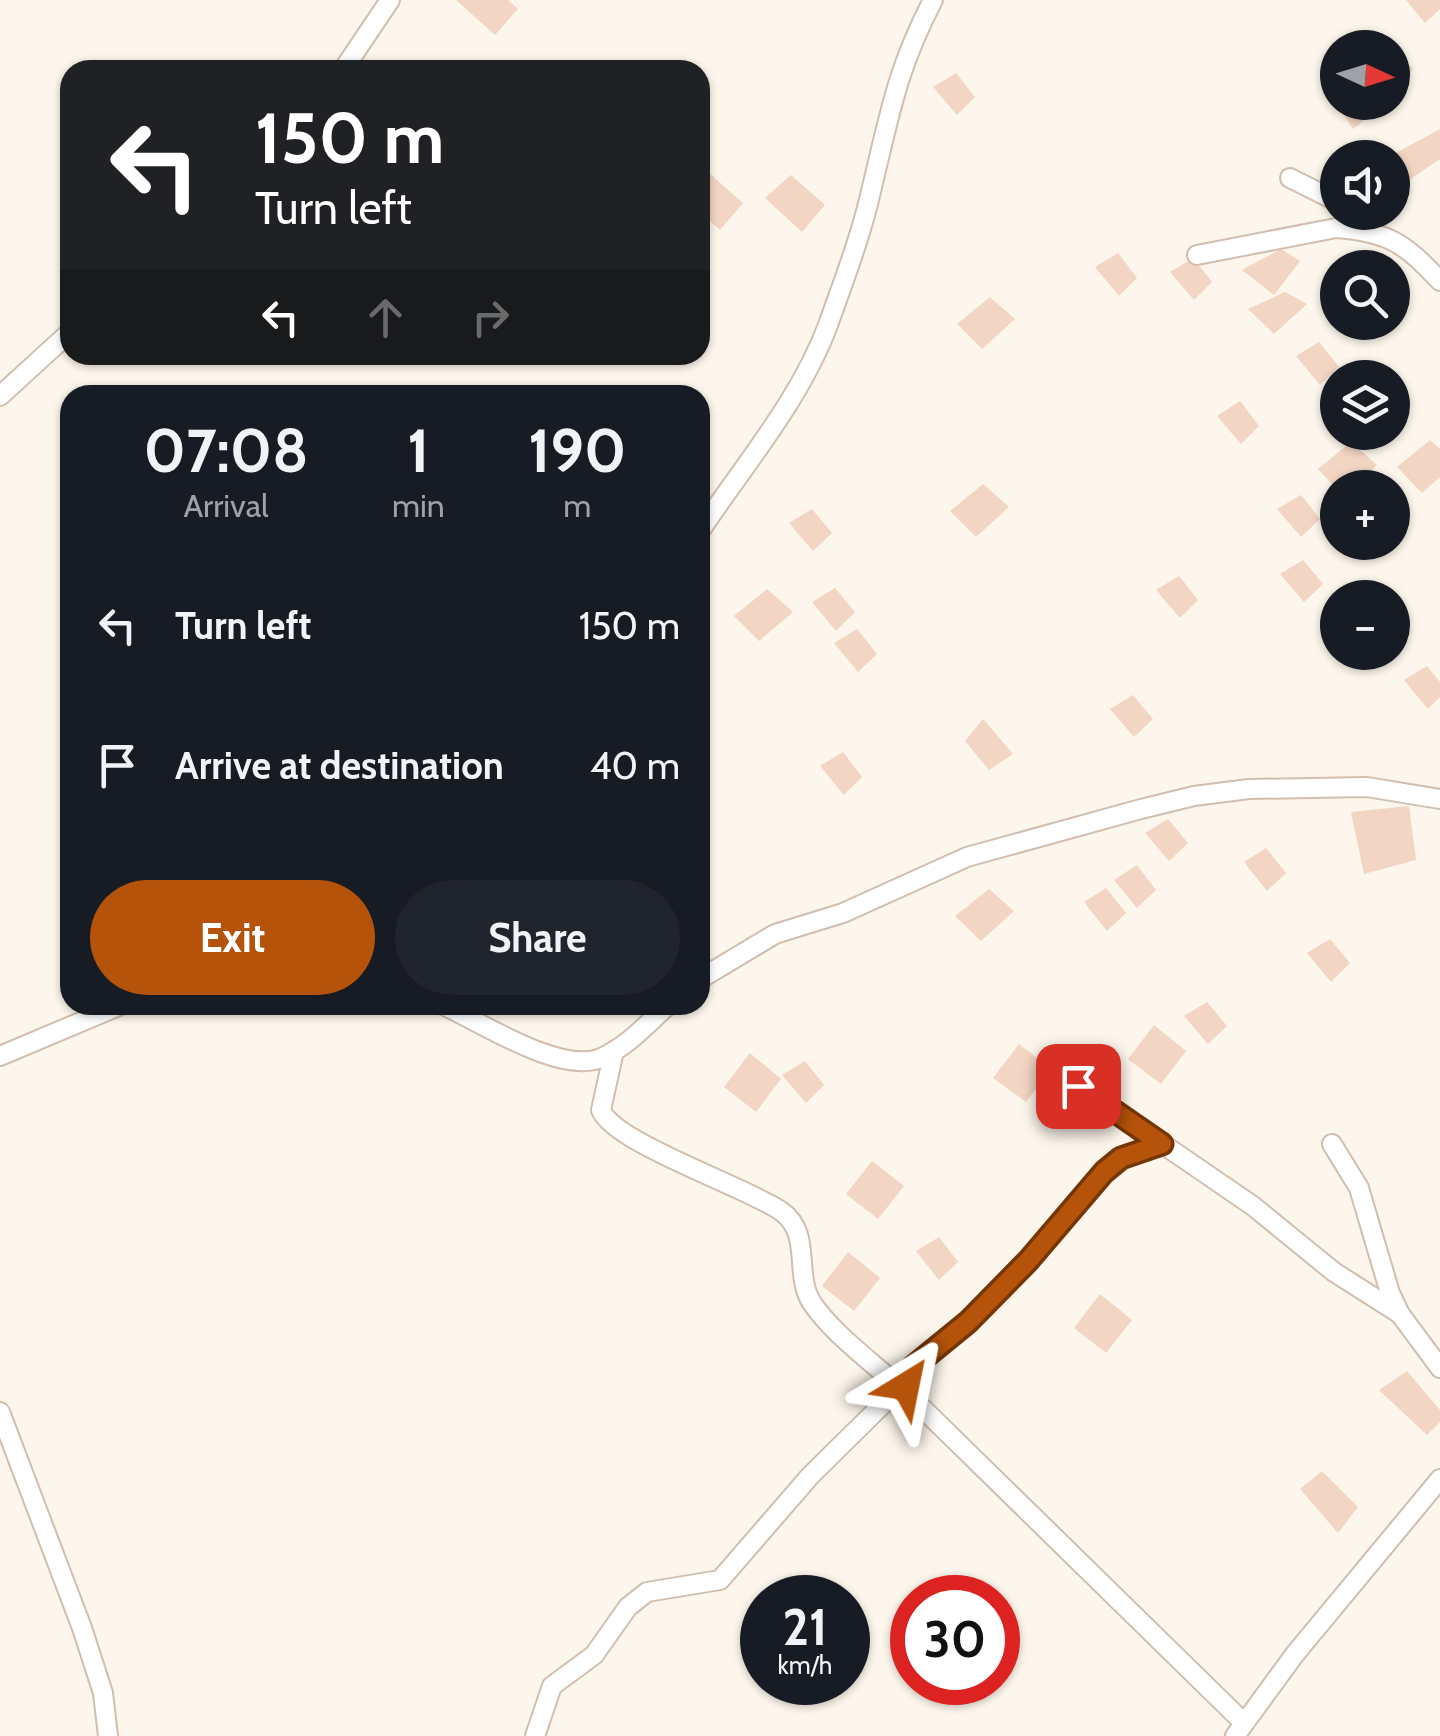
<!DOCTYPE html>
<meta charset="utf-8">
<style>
:root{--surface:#171b24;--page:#20242c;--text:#f1f3f6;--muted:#9ea1a6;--accent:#b45309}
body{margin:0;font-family:Cabin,sans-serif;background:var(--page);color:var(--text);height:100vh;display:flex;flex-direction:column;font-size:38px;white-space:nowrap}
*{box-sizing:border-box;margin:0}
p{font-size:32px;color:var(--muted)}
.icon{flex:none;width:55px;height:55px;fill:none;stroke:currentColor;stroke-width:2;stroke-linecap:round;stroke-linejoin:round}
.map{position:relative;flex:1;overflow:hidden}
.side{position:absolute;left:60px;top:385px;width:650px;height:630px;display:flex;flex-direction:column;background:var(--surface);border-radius:30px;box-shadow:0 2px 8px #0004}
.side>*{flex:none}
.banner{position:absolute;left:60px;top:60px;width:650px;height:305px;border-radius:30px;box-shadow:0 2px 8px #0004;background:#202124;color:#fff;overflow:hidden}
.needle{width:65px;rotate:94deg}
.controls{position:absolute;left:1320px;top:30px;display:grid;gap:20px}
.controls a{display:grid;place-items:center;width:90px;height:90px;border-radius:50%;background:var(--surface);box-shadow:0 2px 8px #0004;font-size:50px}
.speed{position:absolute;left:740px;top:1575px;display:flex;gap:20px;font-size:50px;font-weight:700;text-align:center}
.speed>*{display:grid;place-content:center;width:130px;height:130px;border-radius:50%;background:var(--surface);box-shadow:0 2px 8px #0004;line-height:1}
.speed small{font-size:25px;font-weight:400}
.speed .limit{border:15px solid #d22;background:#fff;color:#111}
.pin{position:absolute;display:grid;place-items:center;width:85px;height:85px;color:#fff;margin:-42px;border-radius:20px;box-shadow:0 5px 15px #0006}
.me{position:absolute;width:110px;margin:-55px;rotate:35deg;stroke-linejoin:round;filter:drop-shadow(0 0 8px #0008)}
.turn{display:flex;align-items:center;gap:35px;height:210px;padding:0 30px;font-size:45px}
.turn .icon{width:130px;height:130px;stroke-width:2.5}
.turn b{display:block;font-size:70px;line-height:85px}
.lanes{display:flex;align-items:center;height:95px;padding:0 30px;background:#0003;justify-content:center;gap:50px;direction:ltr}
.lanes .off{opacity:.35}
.eta{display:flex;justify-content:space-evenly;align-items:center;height:170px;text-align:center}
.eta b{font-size:60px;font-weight:700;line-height:70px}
.primary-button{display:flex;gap:20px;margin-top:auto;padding:20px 30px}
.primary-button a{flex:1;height:115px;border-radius:60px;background:var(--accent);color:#fff;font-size:40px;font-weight:700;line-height:115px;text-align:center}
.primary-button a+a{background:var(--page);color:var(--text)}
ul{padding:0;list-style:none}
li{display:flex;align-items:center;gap:30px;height:140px;padding:0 30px}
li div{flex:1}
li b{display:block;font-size:38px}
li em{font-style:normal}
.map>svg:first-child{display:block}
</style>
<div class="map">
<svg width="1440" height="1736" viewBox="0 0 1440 1736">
<rect width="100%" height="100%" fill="#fdf6ec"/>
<!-- building -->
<g fill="#f3d5c3">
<polygon points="456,0 508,0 518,9 495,35"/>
<polygon points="1406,0 1440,0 1440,9 1425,23"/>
<polygon points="1402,55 1412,69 1404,91 1392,99 1392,60"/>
<polygon points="956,73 975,97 957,115 933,87"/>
<polygon points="1338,92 1338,102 1388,102 1353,129 1332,95"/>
<polygon points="1440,129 1440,159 1406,182 1392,155"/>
<polygon points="709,173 743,203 720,230 700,212 700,181"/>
<polygon points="791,175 825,205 802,232 765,198"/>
<polygon points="1281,249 1300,261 1274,295 1242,270"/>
<polygon points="1118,253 1137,278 1119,296 1095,267"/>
<polygon points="1193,258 1212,282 1194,300 1170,272"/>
<polygon points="1285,292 1307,304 1274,334 1248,309"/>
<polygon points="990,297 1015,319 982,349 957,324"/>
<polygon points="1319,342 1339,367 1320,385 1296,356"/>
<polygon points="1240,401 1259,426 1241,444 1217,416"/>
<polygon points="1430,440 1440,449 1440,477 1422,493 1397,467"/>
<polygon points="1351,442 1377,465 1351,488 1336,488 1318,469"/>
<polygon points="983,484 1009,507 976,537 950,511"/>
<polygon points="1301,495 1320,519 1301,537 1277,509"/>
<polygon points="812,509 832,533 813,551 789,523"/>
<polygon points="1303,560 1323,584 1304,602 1280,574"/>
<polygon points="1179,576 1198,600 1180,618 1156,590"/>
<polygon points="835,588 855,612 836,631 812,602"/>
<polygon points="767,589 793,612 759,641 734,616"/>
<polygon points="857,629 877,654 858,672 834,643"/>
<polygon points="1427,666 1440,682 1440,697 1428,709 1404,680"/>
<polygon points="1133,695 1153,719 1134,737 1110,709"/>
<polygon points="983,719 1013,754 989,770 965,741"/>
<polygon points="843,752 862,777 844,795 820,766"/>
<polygon points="1409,806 1416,860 1364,874 1351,812"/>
<polygon points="1168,819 1188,843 1169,861 1145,833"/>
<polygon points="1266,848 1286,873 1267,891 1244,862"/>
<polygon points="1137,865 1156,890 1137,908 1114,880"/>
<polygon points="1106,888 1126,913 1107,931 1084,902"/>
<polygon points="989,889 1014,911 981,941 955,916"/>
<polygon points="1330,939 1350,963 1331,982 1307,953"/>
<polygon points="1207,1002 1227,1026 1208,1044 1184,1016"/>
<polygon points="1154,1025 1186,1051 1161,1084 1128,1059"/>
<polygon points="1019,1044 1051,1069 1026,1102 993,1078"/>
<polygon points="750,1053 781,1079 756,1112 724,1087"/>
<polygon points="805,1061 824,1085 806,1103 782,1075"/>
<polygon points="872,1161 904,1186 878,1219 846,1194"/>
<polygon points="939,1237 958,1262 939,1280 916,1251"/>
<polygon points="848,1252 880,1278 854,1311 822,1286"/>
<polygon points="1100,1294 1132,1320 1106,1353 1074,1328"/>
<polygon points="1407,1371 1440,1410 1440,1422 1427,1435 1379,1390"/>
<polygon points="1322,1471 1358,1507 1338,1533 1300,1489"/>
</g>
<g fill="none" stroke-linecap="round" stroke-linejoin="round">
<defs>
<g id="minor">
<polyline points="343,70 390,0"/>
<polyline points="1290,178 1338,202"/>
<path d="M1197 255 1336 228C1389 232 1404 243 1440 281"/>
<polyline points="0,396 70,332"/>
<path d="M700 531C744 465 800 400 828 325 844 280 862 233 872 187 890 113 897 69 933 0"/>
<polyline points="700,979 775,934 843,913 967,857 1141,809 1194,796 1249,789 1367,787 1440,799"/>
<path d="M443 1005C480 1022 561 1075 601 1058 628 1046 647 1024 668 1005"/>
<path d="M614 1051 601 1110C614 1143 744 1186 781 1211 813 1234 793 1273 812 1303 831 1331 864 1356 890 1379"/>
<polyline points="0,1056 121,1005"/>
<polyline points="1078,1086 1253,1206 1334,1272 1400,1314"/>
<polyline points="1161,1144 1121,1158 1104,1172 1028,1261 968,1321 930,1351 905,1380 913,1399 1244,1723"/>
<polyline points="1332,1144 1359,1188 1390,1293 1400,1314 1440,1368"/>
<polyline points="0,1412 82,1628 103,1693 108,1736"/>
<polyline points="535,1736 552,1686 594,1655 628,1607 647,1592 720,1580 810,1476 885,1402 887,1388 883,1373"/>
<polyline points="1235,1736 1295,1654 1440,1479"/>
</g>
</defs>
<!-- minor casing -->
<use href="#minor" stroke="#d1beb0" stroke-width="22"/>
<!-- minor -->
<use href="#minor" stroke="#fff" stroke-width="18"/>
</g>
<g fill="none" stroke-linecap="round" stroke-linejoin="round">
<defs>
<polyline id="route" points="906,1386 905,1380 913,1367 968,1322 1028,1261 1104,1172 1121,1158 1162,1144 1078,1086"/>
</defs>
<!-- route casing -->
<use href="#route" stroke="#753606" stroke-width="25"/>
<!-- route -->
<use href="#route" stroke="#b45309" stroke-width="18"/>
</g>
</svg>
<div class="controls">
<a><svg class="needle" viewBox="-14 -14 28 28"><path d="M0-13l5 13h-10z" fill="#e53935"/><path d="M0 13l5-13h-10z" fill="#9ea1a6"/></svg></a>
<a><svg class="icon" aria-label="sound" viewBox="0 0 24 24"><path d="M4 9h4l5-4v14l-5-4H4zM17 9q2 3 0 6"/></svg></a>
<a><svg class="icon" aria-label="search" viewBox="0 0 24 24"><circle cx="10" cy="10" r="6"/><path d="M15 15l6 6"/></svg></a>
<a><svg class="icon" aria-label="layers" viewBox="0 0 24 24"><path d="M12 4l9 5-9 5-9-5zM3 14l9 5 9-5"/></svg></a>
<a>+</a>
<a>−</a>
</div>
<div class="speed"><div>21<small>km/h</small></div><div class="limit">30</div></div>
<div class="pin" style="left:1078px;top:1086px;background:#d93025"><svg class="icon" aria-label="arrive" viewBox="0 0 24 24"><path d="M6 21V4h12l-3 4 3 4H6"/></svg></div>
<svg class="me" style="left:906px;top:1386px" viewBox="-20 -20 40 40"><path d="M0-17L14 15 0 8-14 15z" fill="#b45309" stroke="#fff" stroke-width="4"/></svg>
<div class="banner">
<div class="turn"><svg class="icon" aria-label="left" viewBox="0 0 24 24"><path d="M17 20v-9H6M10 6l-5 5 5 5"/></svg><div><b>150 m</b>Turn left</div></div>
<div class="lanes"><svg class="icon" aria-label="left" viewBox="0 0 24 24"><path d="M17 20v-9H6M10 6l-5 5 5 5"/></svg><svg class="icon off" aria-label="ahead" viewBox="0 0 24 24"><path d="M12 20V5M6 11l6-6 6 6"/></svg><svg class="icon off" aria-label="right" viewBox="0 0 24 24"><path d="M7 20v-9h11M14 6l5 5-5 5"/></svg></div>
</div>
<section class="side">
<div class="eta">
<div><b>07:08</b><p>Arrival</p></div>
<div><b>1</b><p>min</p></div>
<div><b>190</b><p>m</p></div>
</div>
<ul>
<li><svg class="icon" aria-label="left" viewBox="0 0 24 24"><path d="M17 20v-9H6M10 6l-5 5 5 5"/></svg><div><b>Turn left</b></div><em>150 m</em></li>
<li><svg class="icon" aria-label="arrive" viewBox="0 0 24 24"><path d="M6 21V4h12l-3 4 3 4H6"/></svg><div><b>Arrive at destination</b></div><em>40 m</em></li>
</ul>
<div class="primary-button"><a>Exit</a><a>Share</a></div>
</section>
</div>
